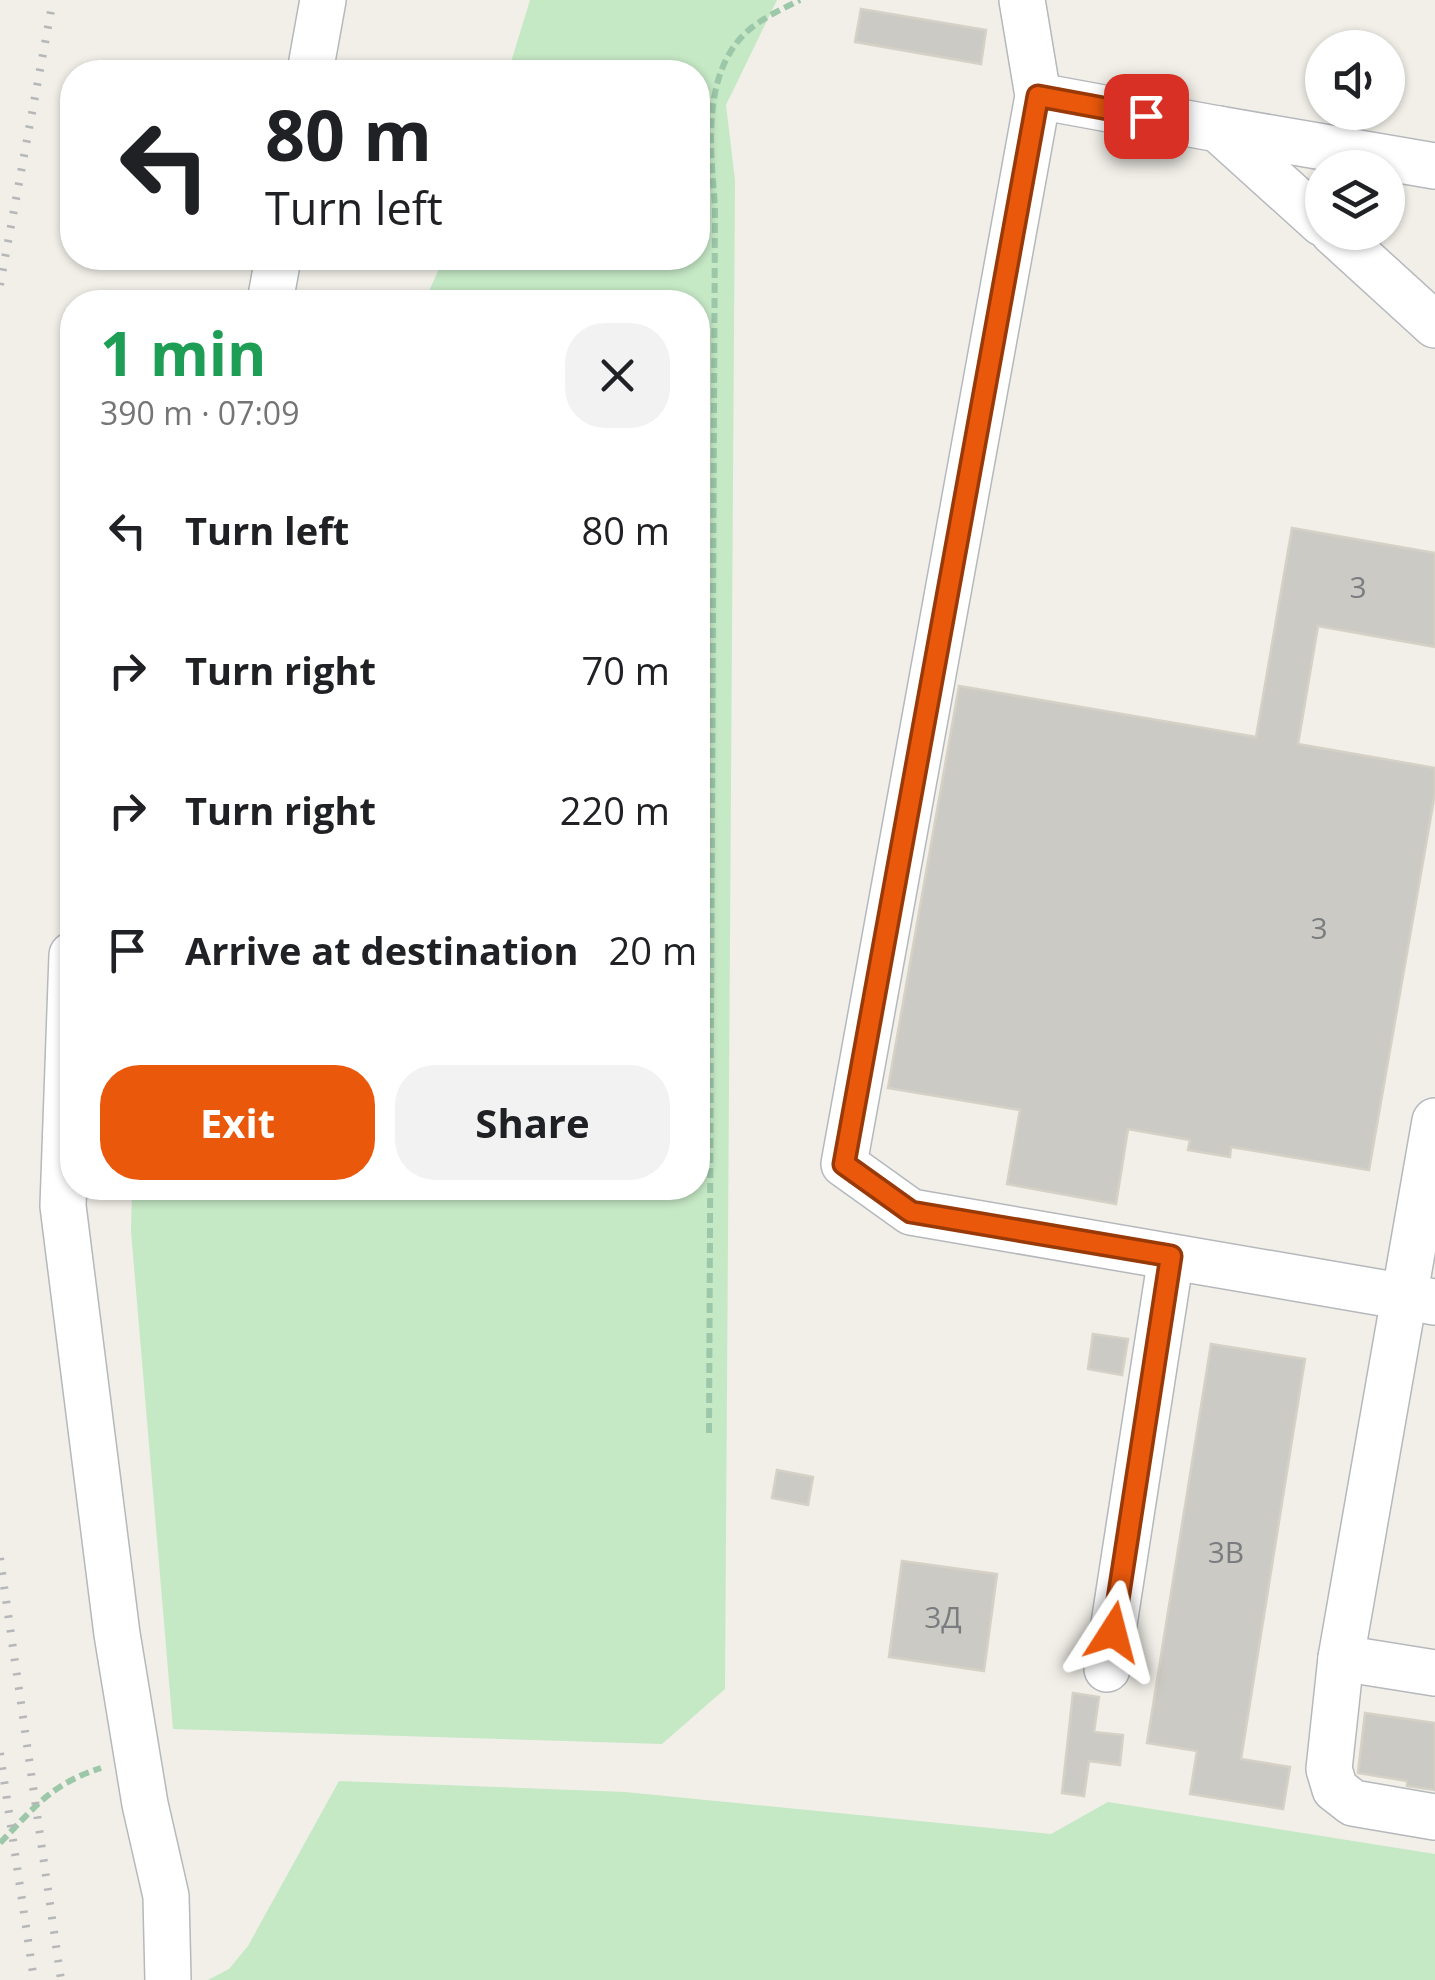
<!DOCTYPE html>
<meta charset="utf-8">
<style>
:root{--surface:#fff;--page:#f2f2f2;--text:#202124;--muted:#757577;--accent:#ea580c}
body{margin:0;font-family:"Open Sans",sans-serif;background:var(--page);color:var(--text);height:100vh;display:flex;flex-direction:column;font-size:38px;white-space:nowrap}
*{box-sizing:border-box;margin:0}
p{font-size:32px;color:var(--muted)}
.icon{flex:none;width:55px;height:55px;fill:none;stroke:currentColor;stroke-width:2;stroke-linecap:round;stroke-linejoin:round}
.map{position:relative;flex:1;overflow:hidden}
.details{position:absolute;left:60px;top:290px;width:650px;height:910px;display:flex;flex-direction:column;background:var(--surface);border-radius:40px;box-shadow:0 2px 8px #0004}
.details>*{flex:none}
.hud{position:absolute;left:60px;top:60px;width:650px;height:210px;border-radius:40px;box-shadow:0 2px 8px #0004;background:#fff;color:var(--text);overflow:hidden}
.controls{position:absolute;left:1305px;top:30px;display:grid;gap:20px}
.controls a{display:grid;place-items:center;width:100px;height:100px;border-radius:50%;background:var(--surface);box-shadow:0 2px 8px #0004;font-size:50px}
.pin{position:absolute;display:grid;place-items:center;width:85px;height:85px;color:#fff;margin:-42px;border-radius:20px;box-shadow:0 5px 15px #0006}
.me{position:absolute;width:110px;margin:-55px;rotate:9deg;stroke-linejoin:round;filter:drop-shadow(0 0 8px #0008)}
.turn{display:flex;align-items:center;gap:35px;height:210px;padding:0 40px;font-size:45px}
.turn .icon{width:130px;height:130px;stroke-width:2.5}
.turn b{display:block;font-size:70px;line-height:85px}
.round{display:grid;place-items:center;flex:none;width:105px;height:105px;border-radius:40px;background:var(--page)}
.headline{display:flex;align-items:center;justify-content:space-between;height:170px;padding:0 40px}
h1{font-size:60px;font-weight:700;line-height:75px;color:#1e9e55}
.action{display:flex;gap:20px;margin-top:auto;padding:20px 40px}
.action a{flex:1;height:115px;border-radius:40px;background:var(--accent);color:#fff;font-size:40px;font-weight:700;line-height:115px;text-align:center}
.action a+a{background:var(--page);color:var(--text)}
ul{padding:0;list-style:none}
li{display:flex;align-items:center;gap:30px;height:140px;padding:0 40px}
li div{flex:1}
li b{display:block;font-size:38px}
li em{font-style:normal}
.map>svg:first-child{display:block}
</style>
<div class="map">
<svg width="1435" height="1980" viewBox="0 0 1435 1980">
<rect width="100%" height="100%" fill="#f1efe8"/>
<!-- green -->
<g fill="#c5e8c5">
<polygon points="530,0 777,0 726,105 735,180 725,1689 662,1744 173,1729 131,1231 132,1188 698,1188 698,302 424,302 444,258 698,258 698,72 508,72"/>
<polygon points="339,1781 625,1792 1051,1834 1108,1802 1435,1854 1435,1980 208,1980 229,1969 248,1946"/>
</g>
<!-- building -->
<g fill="#cccac5" stroke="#d6d1c6" stroke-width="2.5">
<polygon points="861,9 986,30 981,64 855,42"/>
<polygon points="1292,528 1435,553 1435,647 1318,626 1298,744 1435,768 1435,793 1369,1170 1231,1147 1230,1157 1188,1150 1190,1140 1128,1129 1116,1204 1007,1184 1020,1110 888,1088 959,686 1256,737"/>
<polygon points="1093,1334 1128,1339 1122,1375 1088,1369"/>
<polygon points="1211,1344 1305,1359 1241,1759 1290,1767 1283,1809 1190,1794 1197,1751 1147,1743"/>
<polygon points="777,1470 813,1477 808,1505 772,1498"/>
<polygon points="902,1561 997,1574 984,1671 889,1657"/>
<polygon points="1073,1693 1099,1697 1094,1732 1123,1735 1120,1765 1089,1761 1084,1796 1062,1793"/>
<polygon points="1365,1713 1435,1723 1435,1790 1407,1786 1407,1781 1358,1773"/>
</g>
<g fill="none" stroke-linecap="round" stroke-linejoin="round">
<defs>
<g id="minor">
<polyline points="1022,0 1038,96 844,1164 911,1212 1435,1302"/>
<polyline points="310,72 323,0"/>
<polyline points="1038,96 1218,129 1322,223"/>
<polyline points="1218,129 1435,166"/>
<polyline points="1333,232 1435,325"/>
<polyline points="270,302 278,258"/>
<polyline points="72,955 63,1206 117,1634 145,1804 166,1896 168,1980"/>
<polyline points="1435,1121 1341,1658 1329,1769 1335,1789 1353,1803 1435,1817"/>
<polyline points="1341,1658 1435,1673"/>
<polyline points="1107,1669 1171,1257"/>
</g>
</defs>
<!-- minor casing -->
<use href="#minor" stroke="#b5b8bc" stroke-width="48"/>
<!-- path -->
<g stroke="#9cc7a9" stroke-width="6" stroke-dasharray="10 5" stroke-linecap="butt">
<path d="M709 1433 715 206C710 146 700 62 758 23 771 14 786 7 800 0"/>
<path d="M0 1843C35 1807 51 1784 101 1768"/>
</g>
<!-- minor -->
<use href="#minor" stroke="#fff" stroke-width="45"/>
<!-- rail -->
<g stroke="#b6b7b8" stroke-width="8" stroke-dasharray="2.5 12" stroke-linecap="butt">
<polyline points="0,285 53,0"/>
<polyline points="0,1558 61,1980"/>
<polyline points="0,1753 34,1980"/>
</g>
</g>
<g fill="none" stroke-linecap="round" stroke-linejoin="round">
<defs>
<polyline id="route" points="1113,1632 1171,1256 911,1212 844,1164 1038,96 1146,116"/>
</defs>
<!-- route casing -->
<use href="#route" stroke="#983908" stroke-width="25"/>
<!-- route -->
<use href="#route" stroke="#ea580c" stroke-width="18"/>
</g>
<g text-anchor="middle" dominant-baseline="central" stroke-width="8" stroke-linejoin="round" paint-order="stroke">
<!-- number labels -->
<g font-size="30" fill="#7a7d7f">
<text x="1358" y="586">3</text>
<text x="1319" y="927">3</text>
<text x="1226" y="1551">3В</text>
<text x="943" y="1616">3Д</text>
</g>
</g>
</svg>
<div class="controls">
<a><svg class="icon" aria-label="sound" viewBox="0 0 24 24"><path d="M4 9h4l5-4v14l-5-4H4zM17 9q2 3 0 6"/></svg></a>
<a><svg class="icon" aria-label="layers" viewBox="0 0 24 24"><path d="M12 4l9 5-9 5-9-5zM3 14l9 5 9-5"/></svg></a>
</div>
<div class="pin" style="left:1146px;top:116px;background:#d93025"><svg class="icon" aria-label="arrive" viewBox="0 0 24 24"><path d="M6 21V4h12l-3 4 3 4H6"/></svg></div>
<svg class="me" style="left:1113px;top:1632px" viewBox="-20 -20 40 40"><path d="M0-17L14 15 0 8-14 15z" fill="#ea580c" stroke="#fff" stroke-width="4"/></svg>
<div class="hud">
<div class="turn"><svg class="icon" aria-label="left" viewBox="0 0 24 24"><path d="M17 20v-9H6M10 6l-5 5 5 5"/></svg><div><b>80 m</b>Turn left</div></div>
</div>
<section class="details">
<div class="headline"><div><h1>1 min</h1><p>390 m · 07:09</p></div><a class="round"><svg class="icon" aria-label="close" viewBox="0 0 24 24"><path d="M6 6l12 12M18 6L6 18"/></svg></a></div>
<ul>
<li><svg class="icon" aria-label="left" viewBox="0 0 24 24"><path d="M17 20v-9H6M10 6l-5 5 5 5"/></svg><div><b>Turn left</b></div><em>80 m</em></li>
<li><svg class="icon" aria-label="right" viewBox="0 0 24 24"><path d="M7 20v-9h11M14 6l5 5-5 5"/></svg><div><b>Turn right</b></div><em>70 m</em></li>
<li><svg class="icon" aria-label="right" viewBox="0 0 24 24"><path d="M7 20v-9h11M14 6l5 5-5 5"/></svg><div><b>Turn right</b></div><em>220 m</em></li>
<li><svg class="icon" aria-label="arrive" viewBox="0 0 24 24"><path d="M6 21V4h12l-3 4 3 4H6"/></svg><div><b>Arrive at destination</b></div><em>20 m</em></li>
</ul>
<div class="action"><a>Exit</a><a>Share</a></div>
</section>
</div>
